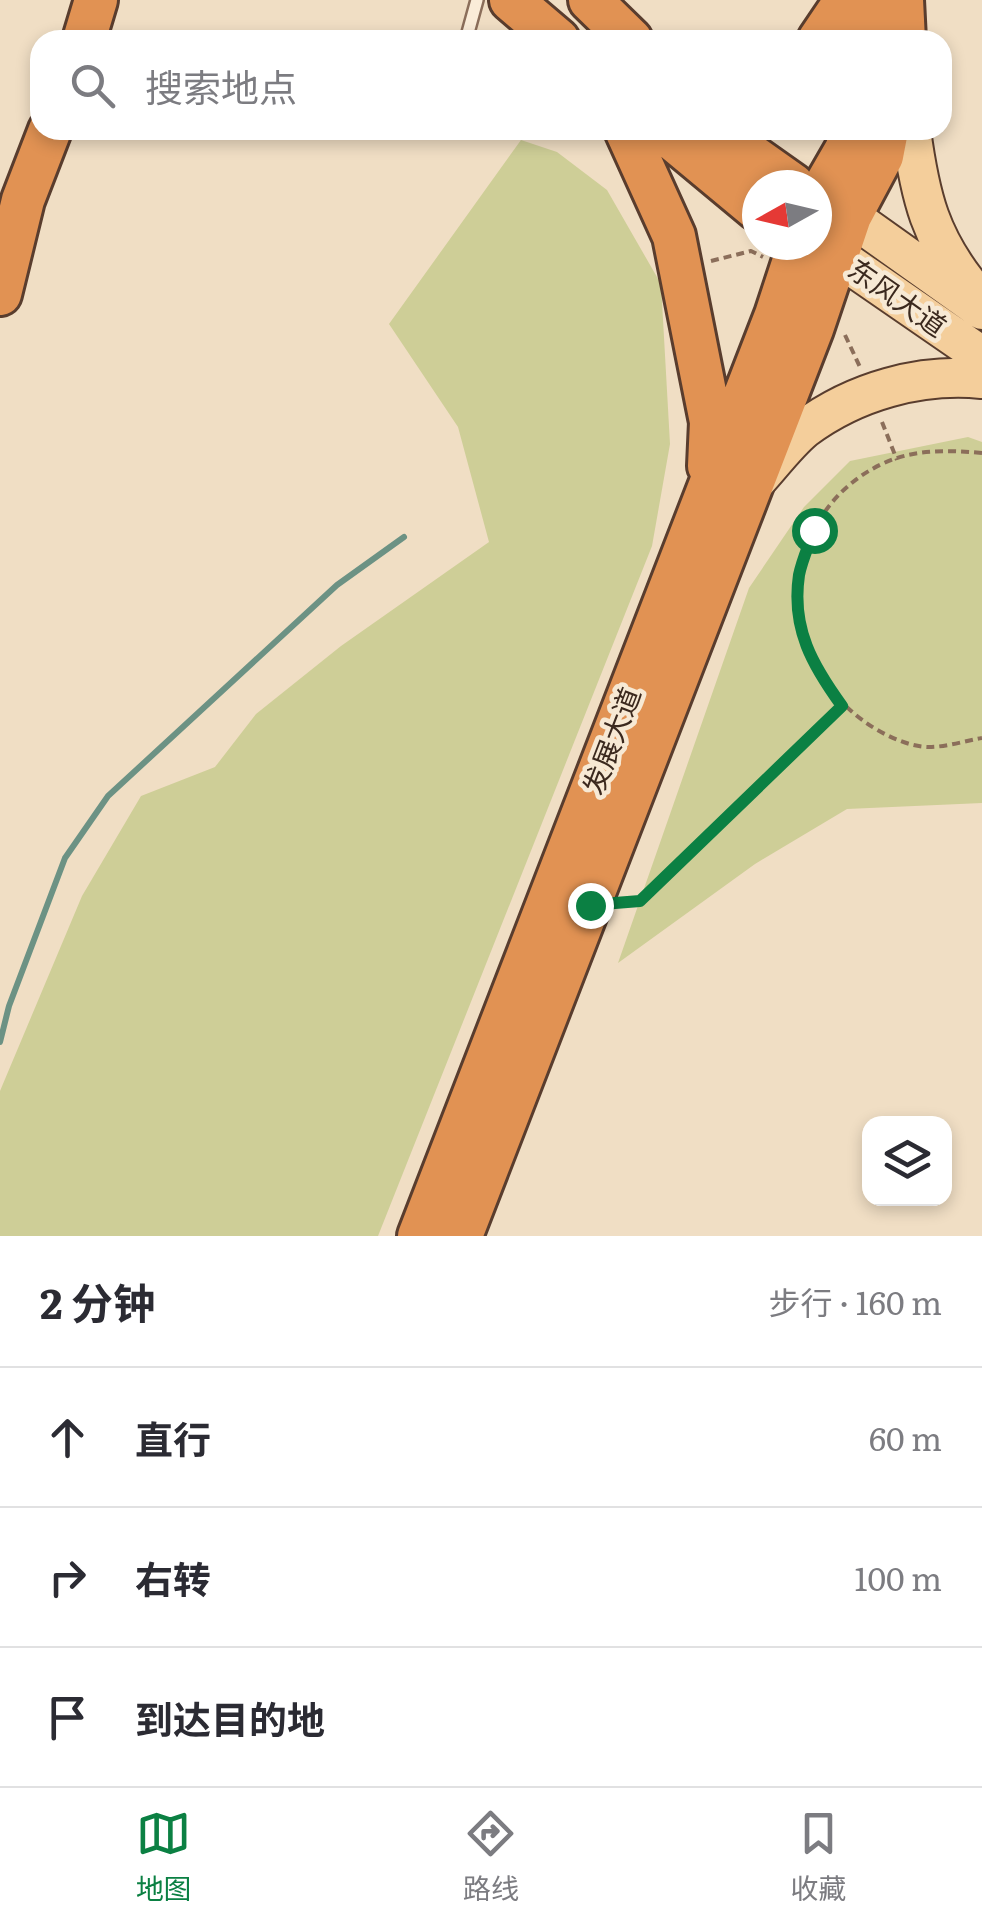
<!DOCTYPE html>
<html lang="zh">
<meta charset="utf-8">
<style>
body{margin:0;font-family:Literata,"Noto Sans SC",serif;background:#f2f2f3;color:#2b2b33}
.controls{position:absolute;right:30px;bottom:30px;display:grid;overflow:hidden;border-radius:20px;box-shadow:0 5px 15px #0003}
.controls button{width:90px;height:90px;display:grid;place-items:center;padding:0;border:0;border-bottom:2px solid #e1e1e2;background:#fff;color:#2b2b33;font:50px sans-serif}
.compass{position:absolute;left:742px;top:170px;width:90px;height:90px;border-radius:50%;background:#fff;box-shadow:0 5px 15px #0003;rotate:262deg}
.stop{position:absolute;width:30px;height:30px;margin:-22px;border:8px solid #0b8043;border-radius:50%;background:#fff}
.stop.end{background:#0b8043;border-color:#fff;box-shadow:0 2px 10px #0008}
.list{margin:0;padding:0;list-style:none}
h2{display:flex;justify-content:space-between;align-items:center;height:130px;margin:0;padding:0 40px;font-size:42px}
h2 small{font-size:32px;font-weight:400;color:#7c7c81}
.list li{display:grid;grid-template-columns:65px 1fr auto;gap:30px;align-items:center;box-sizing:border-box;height:140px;padding:0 40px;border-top:2px solid #e1e1e2}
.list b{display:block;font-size:38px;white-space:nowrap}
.list em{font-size:32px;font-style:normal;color:#7c7c81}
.icon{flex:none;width:55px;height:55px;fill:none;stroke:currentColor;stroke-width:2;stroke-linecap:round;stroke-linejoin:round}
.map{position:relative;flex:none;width:982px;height:1236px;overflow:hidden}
.search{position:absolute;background:#fff;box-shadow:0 5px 15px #0003;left:30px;right:30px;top:30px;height:110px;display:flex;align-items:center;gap:25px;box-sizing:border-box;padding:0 35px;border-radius:30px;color:#7c7c81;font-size:38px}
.sheet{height:550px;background:#fff}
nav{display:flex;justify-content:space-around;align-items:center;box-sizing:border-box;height:140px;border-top:2px solid #e1e1e2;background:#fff;font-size:28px;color:#7c7c81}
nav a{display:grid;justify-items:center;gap:5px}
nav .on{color:#0b8043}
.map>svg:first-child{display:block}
</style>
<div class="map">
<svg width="982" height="1236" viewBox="0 0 982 1236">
<rect width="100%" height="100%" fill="#f0dec4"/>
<path fill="#cece97" d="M 521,140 L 557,152 L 607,190 L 661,284 L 670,444 L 652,546 L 378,1236 L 0,1236 L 0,1091 L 82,896 L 141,796 L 215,767 L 256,714 L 341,646 L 489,542 L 458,427 L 389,324 Z
M 968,437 L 982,442 L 982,803 L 847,809 L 755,864 L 618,963 L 749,588 L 804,507 L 850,461 Z"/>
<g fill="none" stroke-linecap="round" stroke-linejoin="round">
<path stroke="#6c9284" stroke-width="6" d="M 0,1042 L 9,1006 L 65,858 L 108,796 L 337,585 L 404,537"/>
<defs>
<path id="lane" d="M 466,40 L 477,0"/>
<path id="primary" d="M 911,130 C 920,197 930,239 974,292
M 827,206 L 850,216 L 982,310
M 812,246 L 837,256 L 982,356
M 756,481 C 771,465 787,443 804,429 C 855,391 920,373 982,379"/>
<path id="highway" d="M 511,0 L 558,40
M 590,0 L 631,40
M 902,0 L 904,40
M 84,40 L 96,0
M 819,40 L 846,0
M 867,40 L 868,0
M 626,130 L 674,236 L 711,422 L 709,466
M 662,130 L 757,209
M 724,130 L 752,156 L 793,185
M 817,200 L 847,148 L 850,130
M 0,294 L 23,200 L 50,130
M 419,1236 L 776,315 L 799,245
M 461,1236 L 812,329 L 850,216 L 882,156 L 887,130"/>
</defs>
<use href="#lane" stroke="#8b6e5a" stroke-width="16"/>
<use href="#primary" stroke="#593d2e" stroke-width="42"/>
<use href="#highway" stroke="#593d2e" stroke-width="48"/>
<path stroke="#8b6e5a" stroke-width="4" stroke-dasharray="8 5" stroke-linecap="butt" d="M 711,261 L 751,251 L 763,257
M 845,335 L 860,367
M 882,422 L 897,460
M 982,453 C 949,450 915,449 884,463 C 777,512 772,656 865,722 C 882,734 908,747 929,747 C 946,747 965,741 982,738
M 626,902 L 640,901 L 843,706"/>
<use href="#lane" stroke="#faecd8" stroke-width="11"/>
<use href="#primary" stroke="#f4ce9b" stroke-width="38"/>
<use href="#highway" stroke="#e19253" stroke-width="42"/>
</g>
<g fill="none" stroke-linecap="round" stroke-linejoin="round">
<path stroke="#0b8043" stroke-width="12" d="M 590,905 L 640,901 L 842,706 C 813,666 791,629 799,575 C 802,560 809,545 814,530"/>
</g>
<g text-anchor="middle" stroke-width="9" stroke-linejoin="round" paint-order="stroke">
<g font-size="28" fill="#3b291e" stroke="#f7e9d4">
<text transform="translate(897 298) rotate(35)" y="10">东风大道</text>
<text transform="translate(612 741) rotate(-69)" y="10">发展大道</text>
</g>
</g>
</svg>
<div class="controls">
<button><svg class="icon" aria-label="layers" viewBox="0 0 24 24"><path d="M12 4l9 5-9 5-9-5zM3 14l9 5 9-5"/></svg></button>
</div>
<svg class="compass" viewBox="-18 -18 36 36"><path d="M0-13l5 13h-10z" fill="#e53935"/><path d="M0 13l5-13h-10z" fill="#7c7c81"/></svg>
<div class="stop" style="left:814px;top:530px"></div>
<div class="stop end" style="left:590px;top:905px"></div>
<div class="search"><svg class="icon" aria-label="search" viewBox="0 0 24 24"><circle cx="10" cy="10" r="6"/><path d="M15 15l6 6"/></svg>搜索地点</div>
</div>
<section class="sheet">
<h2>2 分钟<small>步行 · 160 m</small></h2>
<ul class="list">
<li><svg class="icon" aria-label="ahead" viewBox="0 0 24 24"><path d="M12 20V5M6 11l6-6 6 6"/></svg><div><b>直行</b></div><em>60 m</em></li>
<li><svg class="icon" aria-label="right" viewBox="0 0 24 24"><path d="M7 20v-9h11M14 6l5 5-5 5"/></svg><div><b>右转</b></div><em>100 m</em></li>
<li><svg class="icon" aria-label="arrive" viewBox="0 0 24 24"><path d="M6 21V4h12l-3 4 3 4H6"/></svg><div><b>到达目的地</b></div></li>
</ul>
</section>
<nav>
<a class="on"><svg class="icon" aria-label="map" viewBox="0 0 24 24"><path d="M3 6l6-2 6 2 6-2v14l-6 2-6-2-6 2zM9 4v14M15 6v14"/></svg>地图</a>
<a><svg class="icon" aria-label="directions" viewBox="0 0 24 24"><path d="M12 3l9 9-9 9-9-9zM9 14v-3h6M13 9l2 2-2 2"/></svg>路线</a>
<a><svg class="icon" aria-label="saved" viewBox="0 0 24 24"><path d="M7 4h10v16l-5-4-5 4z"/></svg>收藏</a>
</nav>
